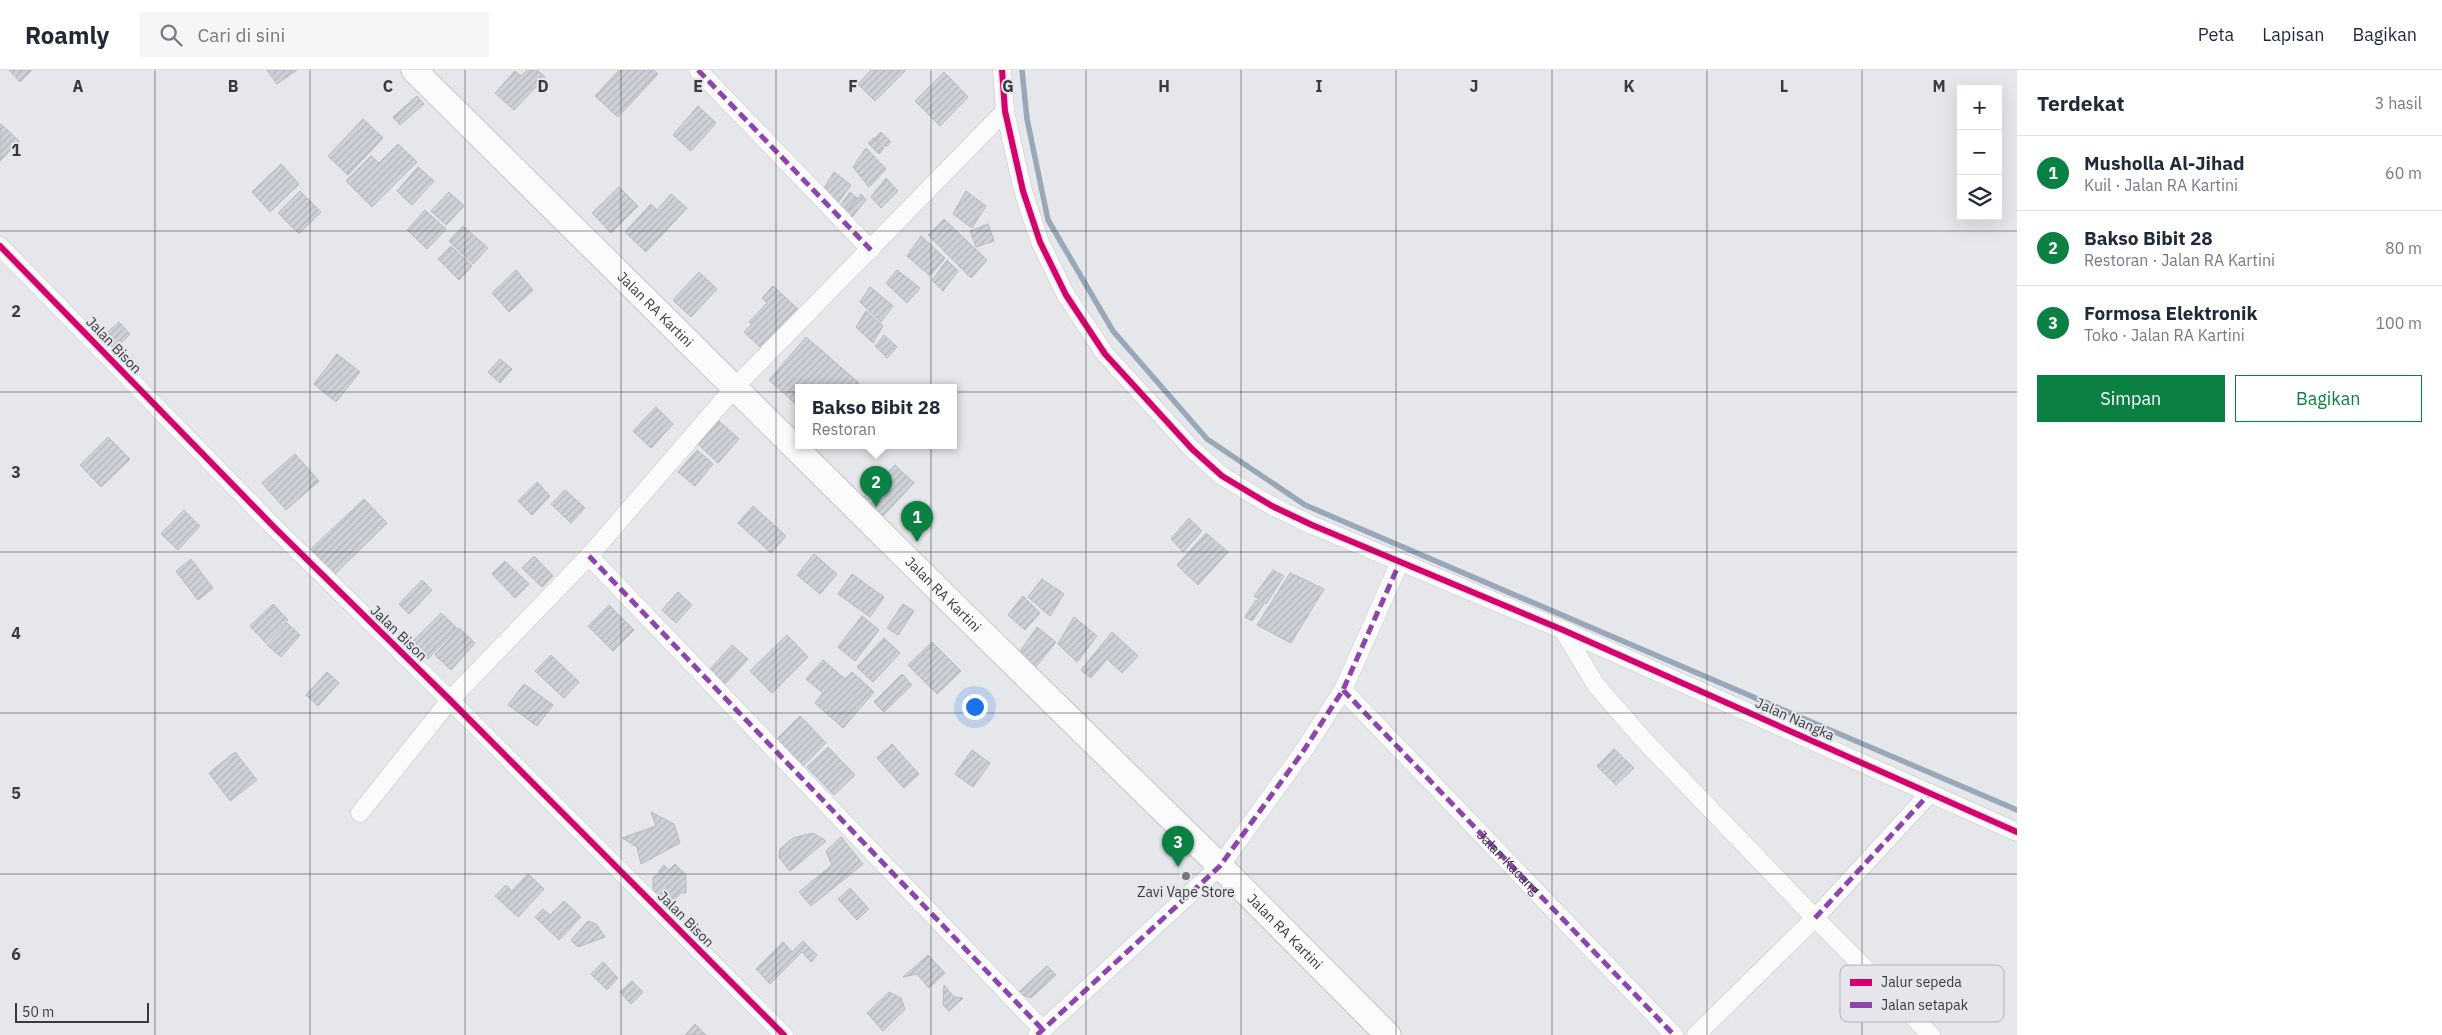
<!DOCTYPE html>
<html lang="id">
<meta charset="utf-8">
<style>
body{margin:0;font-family:"IBM Plex Sans",sans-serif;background:#f6f6f7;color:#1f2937}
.controls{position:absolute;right:15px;top:15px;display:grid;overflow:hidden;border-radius:0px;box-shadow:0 5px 20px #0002}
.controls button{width:45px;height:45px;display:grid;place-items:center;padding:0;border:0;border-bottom:1px solid #e0e1e3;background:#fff;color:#1f2937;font:25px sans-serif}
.scale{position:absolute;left:15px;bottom:12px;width:134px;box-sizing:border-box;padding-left:5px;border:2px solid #393a3c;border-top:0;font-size:14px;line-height:18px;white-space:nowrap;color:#393a3c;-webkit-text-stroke:4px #e5e6eb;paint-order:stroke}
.you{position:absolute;left:974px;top:636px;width:18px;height:18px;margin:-12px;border:4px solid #fff;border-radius:50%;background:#1a73e8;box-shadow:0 0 0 8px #1a73e833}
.badge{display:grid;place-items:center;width:32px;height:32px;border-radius:50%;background:#0b8043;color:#fff;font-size:16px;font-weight:700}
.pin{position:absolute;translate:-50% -41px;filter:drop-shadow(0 1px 2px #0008)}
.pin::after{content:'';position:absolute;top:26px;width:18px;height:15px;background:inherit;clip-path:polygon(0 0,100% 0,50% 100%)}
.popup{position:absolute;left:795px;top:314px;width:162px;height:65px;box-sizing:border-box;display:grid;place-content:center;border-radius:0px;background:#fff;filter:drop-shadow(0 1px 4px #0005);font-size:16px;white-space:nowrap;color:#747a83}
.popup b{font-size:19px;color:#1f2937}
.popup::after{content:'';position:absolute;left:50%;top:100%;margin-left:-10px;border:10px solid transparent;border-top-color:#fff}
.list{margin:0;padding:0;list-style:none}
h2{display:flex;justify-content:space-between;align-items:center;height:65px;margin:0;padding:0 20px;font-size:21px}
h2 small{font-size:16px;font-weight:400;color:#747a83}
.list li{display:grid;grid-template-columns:32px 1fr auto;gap:15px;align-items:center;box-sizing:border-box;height:75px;padding:0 20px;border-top:1px solid #e0e1e3}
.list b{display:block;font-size:19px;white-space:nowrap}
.list p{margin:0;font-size:16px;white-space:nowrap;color:#747a83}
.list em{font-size:16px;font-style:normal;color:#747a83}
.actions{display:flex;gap:10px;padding:15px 20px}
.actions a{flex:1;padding:11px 0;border:1px solid #0b8043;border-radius:0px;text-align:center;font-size:18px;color:#0b8043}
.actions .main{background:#0b8043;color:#fff}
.icon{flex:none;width:28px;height:28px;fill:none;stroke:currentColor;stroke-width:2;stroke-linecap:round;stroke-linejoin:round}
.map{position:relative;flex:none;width:2017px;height:965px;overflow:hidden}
header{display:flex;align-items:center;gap:30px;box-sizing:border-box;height:70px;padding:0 25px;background:#fff;border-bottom:1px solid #e0e1e3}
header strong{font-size:24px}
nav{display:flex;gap:28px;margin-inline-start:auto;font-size:18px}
.search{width:350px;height:45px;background:#f6f6f7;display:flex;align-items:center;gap:12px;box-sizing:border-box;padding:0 18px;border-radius:0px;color:#747a83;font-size:19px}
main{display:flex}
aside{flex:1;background:#fff}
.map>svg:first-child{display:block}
</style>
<header>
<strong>Roamly</strong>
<div class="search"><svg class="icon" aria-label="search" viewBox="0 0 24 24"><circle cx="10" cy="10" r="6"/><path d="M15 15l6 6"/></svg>Cari di sini</div>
<nav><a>Peta</a><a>Lapisan</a><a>Bagikan</a></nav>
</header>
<main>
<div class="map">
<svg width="2017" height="965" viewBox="0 0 2017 965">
<defs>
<pattern id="building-hatch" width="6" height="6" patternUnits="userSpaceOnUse" patternTransform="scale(1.25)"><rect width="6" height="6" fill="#cfd1d9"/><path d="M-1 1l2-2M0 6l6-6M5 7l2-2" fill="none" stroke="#b2b4bb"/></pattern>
</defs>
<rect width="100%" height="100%" fill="#e6e7ea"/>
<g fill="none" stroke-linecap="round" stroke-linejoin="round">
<path stroke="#98a8b9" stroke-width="5.5" d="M 1022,0 L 1027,49 L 1048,150 L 1113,261 L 1207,369 L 1305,435 L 2017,740"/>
</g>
<path fill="url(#building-hatch)" stroke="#b9b9bc" d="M 9,0 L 32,0 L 20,12 Z
M 267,0 L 297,0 L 277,14 Z
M 527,0 L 537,0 L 545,7 L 514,40 L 495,23 L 515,1 L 521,6 Z
M 619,0 L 654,0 L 658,4 L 618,47 L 595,26 Z
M 871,0 L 906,0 L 875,31 L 858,14 Z
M 944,2 L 968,27 L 940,56 L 915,31 Z
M 417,26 L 424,34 L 400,55 L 393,47 Z
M 698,36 L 716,53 L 691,81 L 673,65 Z
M 363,49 L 383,68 L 348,105 L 328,86 Z
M 1,54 L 19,71 L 0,91 L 0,56 Z
M 881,62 L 891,72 L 886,77 L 875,68 Z
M 874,68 L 884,78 L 879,84 L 868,73 Z
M 398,74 L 417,92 L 372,137 L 346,111 L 371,86 L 379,93 Z
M 866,78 L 886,99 L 869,117 L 853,97 Z
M 281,94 L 299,114 L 270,142 L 252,122 Z
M 418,97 L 434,111 L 412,135 L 397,121 Z
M 834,102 L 851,115 L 835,137 L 821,123 Z
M 886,108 L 898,121 L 881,138 L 871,127 Z
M 619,117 L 638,136 L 611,163 L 592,143 Z
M 300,121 L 321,142 L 299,164 L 278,143 Z
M 966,121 L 986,136 L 972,158 L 953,144 Z
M 449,122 L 464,136 L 446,155 L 431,141 Z
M 850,122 L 857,128 L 842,146 L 837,140 Z
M 671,124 L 687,138 L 646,182 L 625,162 L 651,134 L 657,140 Z
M 861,124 L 866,130 L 848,152 L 842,148 Z
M 425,140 L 446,159 L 427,179 L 407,160 Z
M 944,149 L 987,190 L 971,208 L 928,165 Z
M 988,154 L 994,171 L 976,177 L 970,161 Z
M 463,156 L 488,178 L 473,194 L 449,171 Z
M 921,166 L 945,188 L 930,206 L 907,186 Z
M 451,176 L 472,196 L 459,210 L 438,189 Z
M 947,190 L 958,201 L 943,221 L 932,210 Z
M 516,200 L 533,220 L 509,242 L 492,223 Z
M 897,200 L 920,218 L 907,233 L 886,213 Z
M 699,202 L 717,219 L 691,247 L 673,230 Z
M 773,216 L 799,240 L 762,279 L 744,262 L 752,254 L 749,252 L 767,233 L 762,228 Z
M 870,217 L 893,236 L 881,252 L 860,232 Z
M 866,241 L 883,256 L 873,273 L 856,257 Z
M 119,252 L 130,264 L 112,282 L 100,269 Z
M 884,265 L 897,277 L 887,288 L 875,276 Z
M 806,267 L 859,313 L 855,318 L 798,318 L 798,336 L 769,310 Z
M 337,284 L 360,302 L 336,332 L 314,314 Z
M 500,289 L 512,299 L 500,313 L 488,302 Z
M 656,337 L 673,354 L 651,378 L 633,361 Z
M 719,351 L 739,369 L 718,393 L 698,374 Z
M 108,367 L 130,389 L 101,417 L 80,395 Z
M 697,380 L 713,394 L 695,416 L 678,402 Z
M 295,384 L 319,411 L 286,440 L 262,413 Z
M 895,395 L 914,413 L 880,449 L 861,430 Z
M 537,412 L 550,426 L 532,445 L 518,431 Z
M 565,420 L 585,438 L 571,453 L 551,434 Z
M 364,429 L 387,453 L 334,505 L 310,480 Z
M 753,436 L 786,466 L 771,483 L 738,453 Z
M 184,440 L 200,456 L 178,480 L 161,464 Z
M 1189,448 L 1202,461 L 1183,482 L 1171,469 Z
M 1206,463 L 1228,482 L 1198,515 L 1177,495 Z
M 814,484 L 837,504 L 820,524 L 797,505 Z
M 534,486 L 553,506 L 542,517 L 522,498 Z
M 191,489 L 213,518 L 198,530 L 176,501 Z
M 505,491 L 529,514 L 515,528 L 492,504 Z
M 1273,500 L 1284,506 L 1266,534 L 1254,526 Z
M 1290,503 L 1324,519 L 1291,573 L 1257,555 Z
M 852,504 L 884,527 L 870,547 L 838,524 Z
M 1042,509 L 1064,524 L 1050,546 L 1028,527 Z
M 422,510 L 432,520 L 409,544 L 399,534 Z
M 678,522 L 692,535 L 676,553 L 662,540 Z
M 1023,526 L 1040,543 L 1025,560 L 1008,545 Z
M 1256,530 L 1264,534 L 1252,551 L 1245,547 Z
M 273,534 L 288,550 L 266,573 L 250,556 Z
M 903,534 L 914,541 L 898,565 L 887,558 Z
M 609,535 L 634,560 L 613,581 L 588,556 Z
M 441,543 L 457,558 L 428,589 L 411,573 Z
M 862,546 L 879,560 L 855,591 L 838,577 Z
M 1074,547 L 1097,566 L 1077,592 L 1058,574 Z
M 287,553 L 300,565 L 281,587 L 267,575 Z
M 1037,557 L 1056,572 L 1029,605 L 1014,590 Z
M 459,558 L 475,573 L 451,600 L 435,585 Z
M 1112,562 L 1138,586 L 1122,603 L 1107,589 L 1091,608 L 1081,600 Z
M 787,565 L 808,587 L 772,623 L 750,601 Z
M 884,568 L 900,583 L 873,612 L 857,597 Z
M 932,572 L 961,601 L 937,624 L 908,595 Z
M 732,575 L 748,589 L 725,614 L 709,600 Z
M 551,585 L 579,612 L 564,628 L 535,601 Z
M 823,590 L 845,609 L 852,602 L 874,622 L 843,658 L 815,633 L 823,623 L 806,609 Z
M 327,602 L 339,613 L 318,636 L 306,625 Z
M 902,604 L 912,615 L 884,642 L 874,632 Z
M 524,614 L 553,635 L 537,656 L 508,635 Z
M 800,646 L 826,673 L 801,698 L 775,671 Z
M 892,674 L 919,704 L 904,718 L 877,688 Z
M 828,677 L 855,705 L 834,725 L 807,697 Z
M 1614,679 L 1634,698 L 1616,715 L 1597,696 Z
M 972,680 L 990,693 L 973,717 L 955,704 Z
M 235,682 L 257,710 L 230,731 L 209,703 Z
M 651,742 L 674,754 L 680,773 L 641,794 L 637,777 L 622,768 L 656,756 Z
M 813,763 L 826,771 L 790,801 L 779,787 L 780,779 L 793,768 Z
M 841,767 L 863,794 L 811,836 L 799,822 L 832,795 L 826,781 Z
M 675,794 L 686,805 L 686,823 L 680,823 L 671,835 L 662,832 L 653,819 L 653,807 L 659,804 L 659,801 L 664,795 L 669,800 Z
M 528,804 L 544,819 L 518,847 L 495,826 L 506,815 L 512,821 Z
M 850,818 L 869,839 L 857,850 L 838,829 Z
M 564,831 L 581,847 L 559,870 L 535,847 L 543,839 L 550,845 Z
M 588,851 L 596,854 L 605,867 L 578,877 L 571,870 Z
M 803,871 L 817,885 L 811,892 L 802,882 L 770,914 L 756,899 L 783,872 L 792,882 Z
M 928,885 L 945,903 L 929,918 L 917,904 L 903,907 Z
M 603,892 L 618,908 L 607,920 L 591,904 Z
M 1047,896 L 1056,905 L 1031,928 L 1018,923 Z
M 632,911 L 643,922 L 631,934 L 620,922 Z
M 944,915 L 954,927 L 963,928 L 949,941 L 943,935 Z
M 889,922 L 901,928 L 905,939 L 883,961 L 867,943 Z
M 695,954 L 706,965 L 685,965 Z"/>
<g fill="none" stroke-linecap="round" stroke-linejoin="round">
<defs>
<g id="street">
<path d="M 698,0 L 871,180"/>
<path d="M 1002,0 L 1005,41 L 1023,121 L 1040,172 L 1066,225 L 1105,284 L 1192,379 L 1222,406 L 1272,436 L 1312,455 L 1563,560 L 2017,762"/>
<path d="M 0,176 L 274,457 L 450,630 L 784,965"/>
<path d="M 589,486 L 1043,960"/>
<path d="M 1563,560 L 1596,615 L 1641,667 L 1815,848 L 1931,965"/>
<path id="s1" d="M 1343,620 L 1674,965"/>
<path d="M 360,743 L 450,630 L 589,486 L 734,318 L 1005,41"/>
<path d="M 1037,965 L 1220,796 L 1302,683 L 1343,620 L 1400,492"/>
<path d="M 1696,965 L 1815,848 L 1930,723"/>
</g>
<g id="secondary">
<path id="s2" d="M 414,0 L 958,539 L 1220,796 L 1388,965"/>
</g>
</defs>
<use href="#street" stroke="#c5c5c8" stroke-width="19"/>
<use href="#secondary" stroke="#c5c5c8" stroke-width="27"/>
<use href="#street" stroke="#fbfbfc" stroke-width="18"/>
<use href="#secondary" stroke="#fbfbfc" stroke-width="25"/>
<path stroke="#8e44ad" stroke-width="5" stroke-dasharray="10 5" stroke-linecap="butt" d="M 698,0 L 871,180
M 589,486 L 1043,960
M 1343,620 L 1674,965
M 1815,848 L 1930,723
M 1037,965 L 1220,796 L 1302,683 L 1343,620 L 1400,492"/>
<defs>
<path id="cycleway" d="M 1002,0 L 1005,41 L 1023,121 L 1040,172 L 1066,225 L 1105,284 L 1192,379 L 1222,406 L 1272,436 L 1312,455 L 1563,560 L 2017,762
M 0,176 L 274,457 L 450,630 L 784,965"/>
</defs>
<use href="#cycleway" stroke="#e5e6eb" stroke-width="9"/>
<use href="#cycleway" stroke="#d6006c" stroke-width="6"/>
</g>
<path fill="none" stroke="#393a3c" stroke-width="1" stroke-opacity="0.55" d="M 155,0 L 155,965M 310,0 L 310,965M 465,0 L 465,965M 621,0 L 621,965M 776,0 L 776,965M 931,0 L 931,965M 1086,0 L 1086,965M 1241,0 L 1241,965M 1396,0 L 1396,965M 1552,0 L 1552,965M 1707,0 L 1707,965M 1862,0 L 1862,965M 0,161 L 2017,161M 0,322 L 2017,322M 0,482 L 2017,482M 0,643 L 2017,643M 0,804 L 2017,804"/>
<circle fill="#767779" stroke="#e5e6eb" stroke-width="2" cx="1186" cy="806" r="5"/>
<g text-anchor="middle" stroke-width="4" stroke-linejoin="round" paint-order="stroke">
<g font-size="14" fill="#393a3c" stroke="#e5e6eb">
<text dy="5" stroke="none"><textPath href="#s2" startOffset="340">Jalan RA Kartini</textPath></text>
<text transform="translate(114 275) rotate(46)" y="5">Jalan Bison</text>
<text dy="5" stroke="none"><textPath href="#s2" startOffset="745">Jalan RA Kartini</textPath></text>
<text transform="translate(399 563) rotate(44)" y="5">Jalan Bison</text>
<text transform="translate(1795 649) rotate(24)" y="5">Jalan Nangka</text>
<text dy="5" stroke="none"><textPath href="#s1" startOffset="239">Jalan Kacang</textPath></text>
<text transform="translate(686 849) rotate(45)" y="5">Jalan Bison</text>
<text dy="5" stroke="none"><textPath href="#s2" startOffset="1225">Jalan RA Kartini</textPath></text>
</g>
<g font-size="14" fill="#393a3c" stroke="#e5e6eb">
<text x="1186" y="827">Zavi Vape Store</text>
</g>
</g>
<rect x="1840" y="895" width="164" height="57" rx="8" fill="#e5e6eb" stroke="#b1b2b6" stroke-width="1"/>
<rect x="1850" y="909" width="22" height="7" fill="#d6006c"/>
<rect x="1850" y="932" width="22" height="6" fill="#8e44ad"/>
<g font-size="14" fill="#393a3c">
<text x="1881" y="917">Jalur sepeda</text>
<text x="1881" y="940">Jalan setapak</text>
</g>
<g font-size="16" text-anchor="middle" font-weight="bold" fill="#393a3c" stroke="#e5e6eb" stroke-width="4" stroke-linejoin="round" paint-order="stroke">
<text x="78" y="22">A</text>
<text x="233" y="22">B</text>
<text x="388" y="22">C</text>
<text x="543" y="22">D</text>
<text x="698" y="22">E</text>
<text x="853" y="22">F</text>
<text x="1008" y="22">G</text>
<text x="1164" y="22">H</text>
<text x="1319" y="22">I</text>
<text x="1474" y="22">J</text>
<text x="1629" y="22">K</text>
<text x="1784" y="22">L</text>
<text x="1939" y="22">M</text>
<text x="16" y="86">1</text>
<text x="16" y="247">2</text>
<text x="16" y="408">3</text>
<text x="16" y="569">4</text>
<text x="16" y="729">5</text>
<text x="16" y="890">6</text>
</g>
</svg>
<div class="controls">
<button>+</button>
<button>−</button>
<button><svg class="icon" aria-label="layers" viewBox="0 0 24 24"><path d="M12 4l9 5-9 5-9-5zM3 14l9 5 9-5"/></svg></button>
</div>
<div class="scale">50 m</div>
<div class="you"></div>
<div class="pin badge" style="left:917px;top:472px">1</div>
<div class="pin badge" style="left:876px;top:437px">2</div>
<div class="popup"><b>Bakso Bibit 28</b>Restoran</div>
<div class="pin badge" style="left:1178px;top:797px">3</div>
</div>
<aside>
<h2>Terdekat<small>3 hasil</small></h2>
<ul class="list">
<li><span class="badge">1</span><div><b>Musholla Al-Jihad</b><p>Kuil · Jalan RA Kartini</p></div><em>60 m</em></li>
<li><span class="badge">2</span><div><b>Bakso Bibit 28</b><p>Restoran · Jalan RA Kartini</p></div><em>80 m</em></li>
<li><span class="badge">3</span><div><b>Formosa Elektronik</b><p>Toko · Jalan RA Kartini</p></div><em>100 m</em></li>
</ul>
<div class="actions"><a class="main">Simpan</a><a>Bagikan</a></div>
</aside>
</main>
